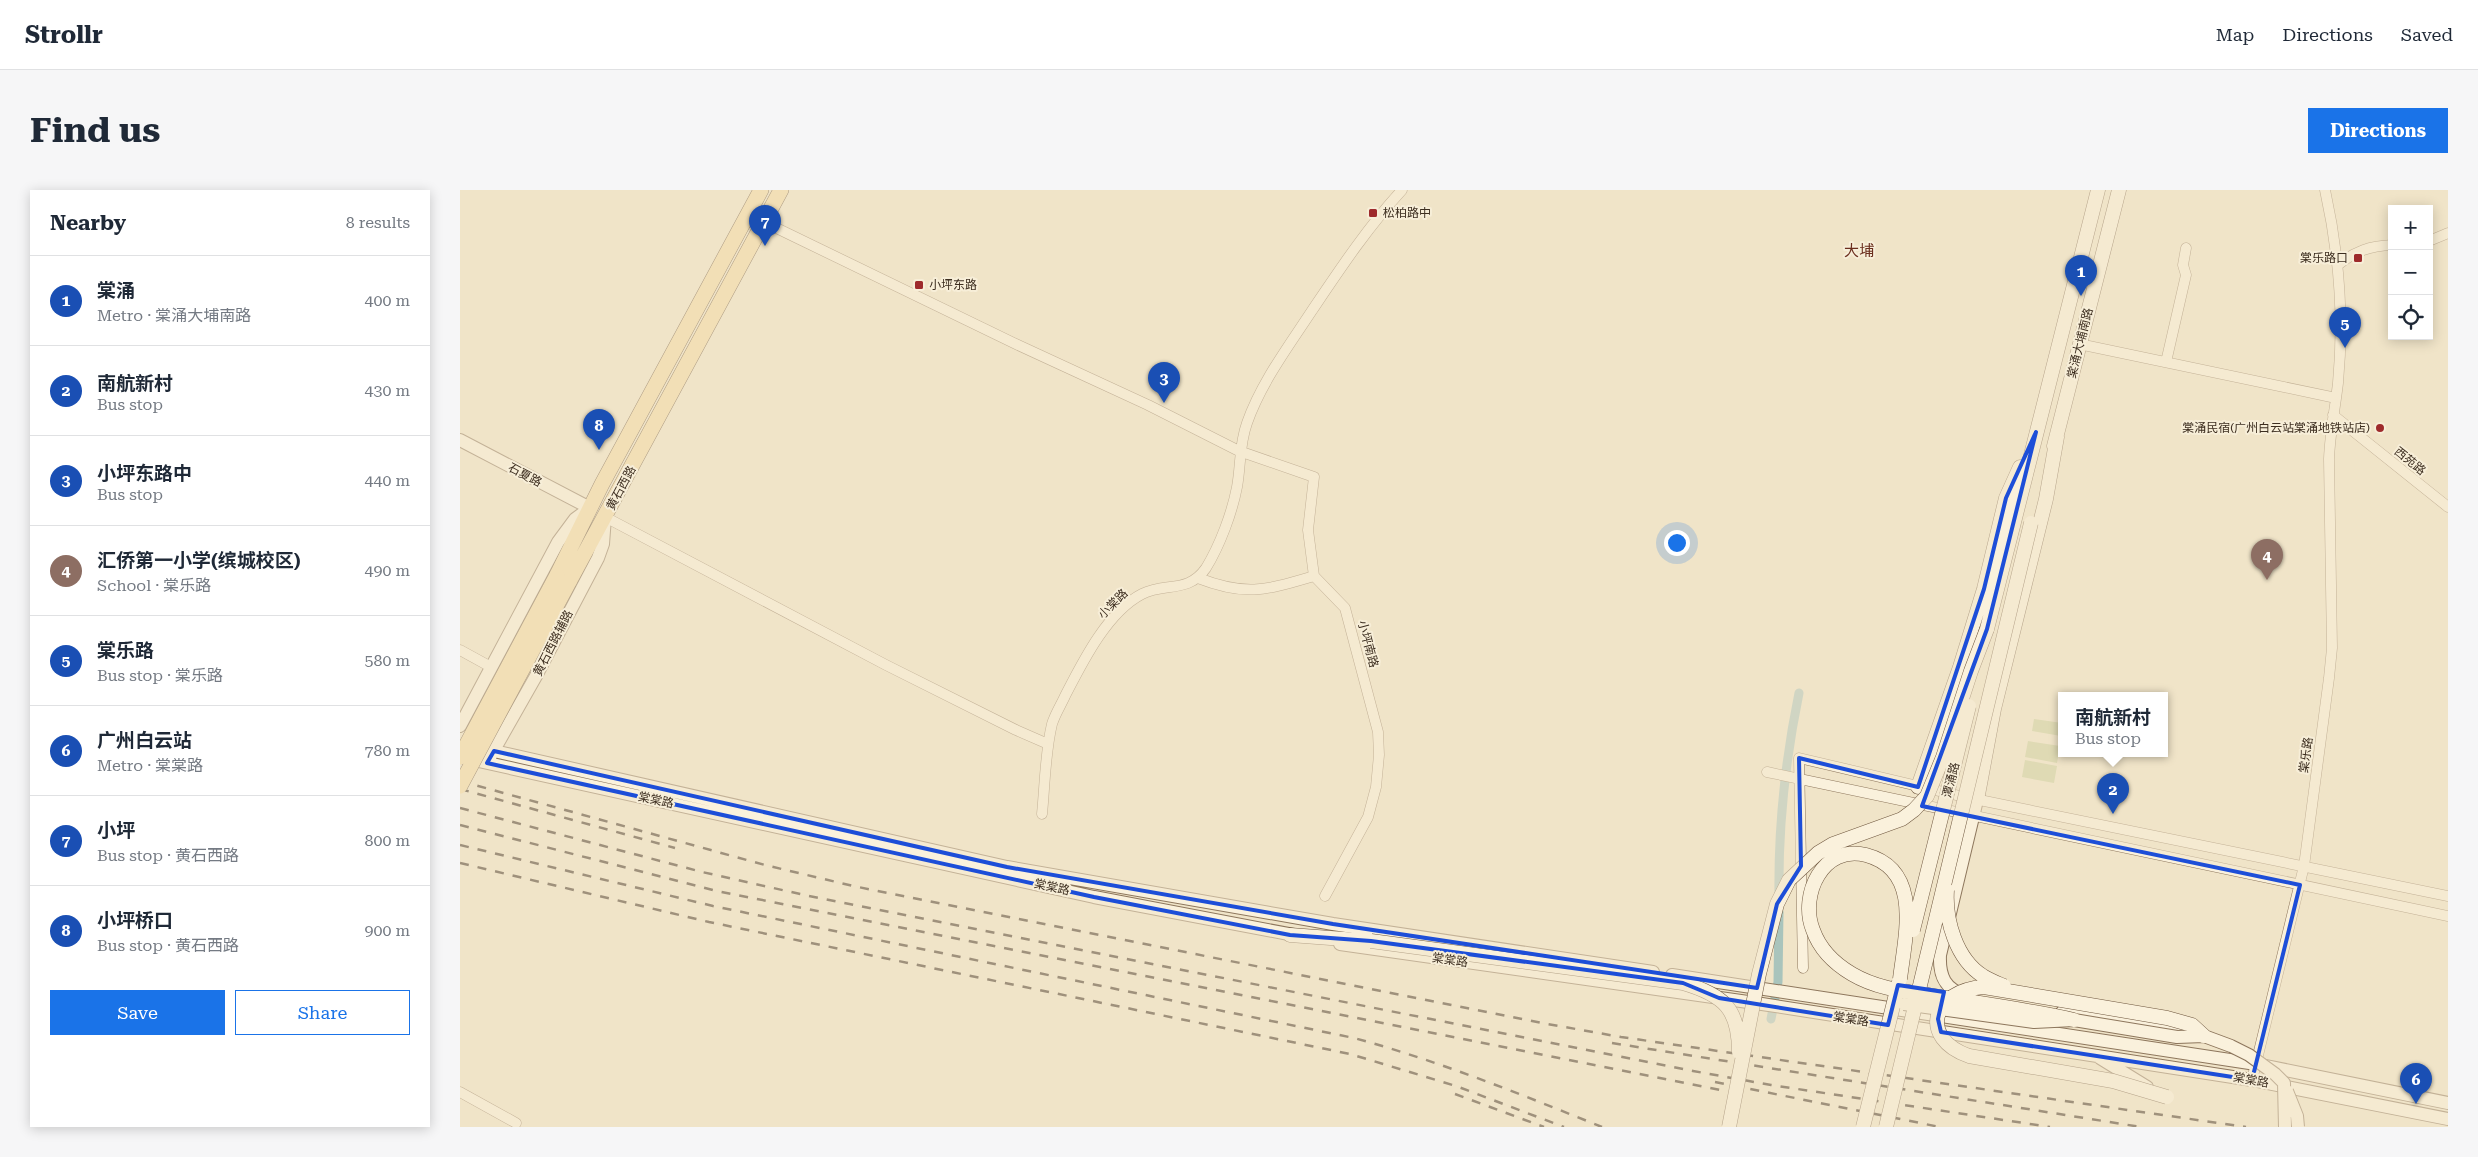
<!DOCTYPE html>
<meta charset="utf-8">
<style>
body{margin:0;font-family:"Roboto Serif","Noto Sans SC",serif;background:#f6f6f7;color:#1f2937}
.controls{position:absolute;right:15px;top:15px;display:grid;overflow:hidden;border-radius:0px;box-shadow:0 2px 12px #0003}
.controls button{width:45px;height:45px;display:grid;place-items:center;padding:0;border:0;border-bottom:1px solid #e0e1e3;background:#fff;color:#1f2937;font:25px sans-serif}
.you{position:absolute;left:1216px;top:352px;width:18px;height:18px;margin:-12px;border:4px solid #fff;border-radius:50%;background:#1a73e8;box-shadow:0 0 0 8px #1a73e833}
.badge{display:grid;place-items:center;width:32px;height:32px;border-radius:50%;background:#1a73e8;color:#fff;font-size:16px;font-weight:700}
.pin{position:absolute;translate:-50% -41px;filter:drop-shadow(0 1px 2px #0008)}
.pin::after{content:'';position:absolute;top:26px;width:18px;height:15px;background:inherit;clip-path:polygon(0 0,100% 0,50% 100%)}
.popup{position:absolute;left:1598px;top:502px;width:110px;height:65px;box-sizing:border-box;display:grid;place-content:center;border-radius:0px;background:#fff;filter:drop-shadow(0 1px 4px #0005);font-size:16px;white-space:nowrap;color:#747a83}
.popup b{font-size:19px;color:#1f2937}
.popup::after{content:'';position:absolute;left:50%;top:100%;margin-left:-10px;border:10px solid transparent;border-top-color:#fff}
.list{margin:0;padding:0;list-style:none}
h2{display:flex;justify-content:space-between;align-items:center;height:65px;margin:0;padding:0 20px;font-size:21px}
h2 small{font-size:16px;font-weight:400;color:#747a83}
.list li{display:grid;grid-template-columns:32px 1fr auto;gap:15px;align-items:center;box-sizing:border-box;height:90px;padding:0 20px;border-top:1px solid #e0e1e3}
.list b{display:block;font-size:19px;white-space:nowrap}
.list p{margin:0;font-size:16px;white-space:nowrap;color:#747a83}
.list em{font-size:16px;font-style:normal;color:#747a83}
.actions{display:flex;gap:10px;padding:15px 20px}
.actions a{flex:1;padding:11px 0;border:1px solid #1a73e8;border-radius:0px;text-align:center;font-size:18px;color:#1a73e8}
.actions .main{background:#1a73e8;color:#fff}
.icon{flex:none;width:28px;height:28px;fill:none;stroke:currentColor;stroke-width:2;stroke-linecap:round;stroke-linejoin:round}
.map{position:relative;flex:none;width:1988px;height:937px;overflow:hidden;border-radius:0px}
header{display:flex;align-items:center;gap:30px;box-sizing:border-box;height:70px;padding:0 25px;background:#fff;border-bottom:1px solid #e0e1e3}
header strong{font-size:24px}
nav{display:flex;gap:28px;margin-inline-start:auto;font-size:18px}
.intro{display:flex;align-items:center;justify-content:space-between;box-sizing:border-box;height:120px;padding:0 30px}
h1{margin:0;font-size:35px}
.button{padding:12px 22px;border-radius:0px;background:#1a73e8;color:#fff;font-size:18px;font-weight:700}
main{display:flex;gap:30px;padding:0 30px}
aside{flex:1;background:#fff;border-radius:0px;box-shadow:0 2px 12px #0003}
.map>svg:first-child{display:block}
</style>
<header>
<strong>Strollr</strong>
<nav><a>Map</a><a>Directions</a><a>Saved</a></nav>
</header>
<div class="intro"><h1>Find us</h1><a class="button">Directions</a></div>
<main>
<aside>
<h2>Nearby<small>8 results</small></h2>
<ul class="list">
<li><span class="badge" style="background:#1a4fb4">1</span><div><b>棠涌</b><p>Metro · 棠涌大埔南路</p></div><em>400 m</em></li>
<li><span class="badge" style="background:#1a4fb4">2</span><div><b>南航新村</b><p>Bus stop</p></div><em>430 m</em></li>
<li><span class="badge" style="background:#1a4fb4">3</span><div><b>小坪东路中</b><p>Bus stop</p></div><em>440 m</em></li>
<li><span class="badge" style="background:#8d6e63">4</span><div><b>汇侨第一小学(缤城校区)</b><p>School · 棠乐路</p></div><em>490 m</em></li>
<li><span class="badge" style="background:#1a4fb4">5</span><div><b>棠乐路</b><p>Bus stop · 棠乐路</p></div><em>580 m</em></li>
<li><span class="badge" style="background:#1a4fb4">6</span><div><b>广州白云站</b><p>Metro · 棠棠路</p></div><em>780 m</em></li>
<li><span class="badge" style="background:#1a4fb4">7</span><div><b>小坪</b><p>Bus stop · 黄石西路</p></div><em>800 m</em></li>
<li><span class="badge" style="background:#1a4fb4">8</span><div><b>小坪桥口</b><p>Bus stop · 黄石西路</p></div><em>900 m</em></li>
</ul>
<div class="actions"><a class="main">Save</a><a>Share</a></div>
</aside>
<div class="map">
<svg width="1988" height="937" viewBox="0 0 1988 937">
<rect width="100%" height="100%" fill="#f0e4c8"/>
<path fill="#c9cf9b" d="M 1574,529 L 1602,533 L 1601,546 L 1572,541 Z
M 1568,551 L 1600,556 L 1597,573 L 1565,567 Z
M 1565,570 L 1597,576 L 1594,593 L 1562,587 Z"/>
<g fill="none" stroke-linecap="round" stroke-linejoin="round">
<path stroke="#a9c4bc" stroke-width="9" d="M 1319,707 C 1318,637 1325,571 1339,503
M 1311,829 L 1318,792 L 1319,722"/>
<defs>
<path id="minor" d="M 304,32 L 558,155 L 688,215 L 779,261 L 854,287 L 848,340 L 854,386 L 885,418 L 918,542 L 919,565 L 916,597 L 908,627 L 865,706
M 1969,51 L 1988,43
M 1878,75 C 1895,61 1910,56 1932,55
M 1619,154 L 1876,208
M 1706,172 L 1726,85 L 1723,75 L 1726,58
M 1873,225 L 1988,317
M 145,327 L 426,475 L 556,540 L 588,554
M 738,388 C 787,407 806,400 854,386
M 0,460 L 31,477
M 1307,582 L 1988,726
M 582,624 C 585,594 585,563 592,534 C 595,524 601,515 605,506 C 622,473 647,422 682,404 C 705,392 728,404 746,378 C 760,355 772,323 777,297 C 781,275 779,255 787,233 C 801,193 828,157 851,122 C 880,79 907,38 942,0
M 1343,778 L 1339,568 L 1500,606 L 1988,706
M 1792,890 L 1844,676 L 1869,488 L 1872,458 L 1869,269 C 1870,243 1875,219 1878,193 C 1884,129 1879,63 1865,0
M 0,902 L 56,933"/>
<path id="tertiary" d="M 0,250 L 130,318 L 115,329 L 98,352 L 0,536
M 12,556 L 547,677 L 873,734 L 1193,782
M 30,567 L 76,486 L 138,368 L 143,354 L 145,327
M 5,568 L 634,707 L 839,746
M 880,754 L 1302,814 L 1792,890 L 1988,929
M 1212,785 L 1796,874 L 1988,913
M 1506,805 C 1485,800 1479,786 1480,765 L 1517,610
M 1602,822 L 1724,842 L 1732,845
M 1640,868 L 1687,897"/>
<path id="secondary" d="M 1594,256 L 1659,0
M 1527,439 L 1638,0
M 1458,597 L 1500,477 L 1524,399 L 1546,308 L 1560,277
M 1517,610 L 1534,519 L 1586,309 L 1597,247
M 830,745 L 911,751"/>
<path id="primary" d="M 97,385 L 142,294 L 301,0
M 109,392 L 321,0"/>
</defs>
<use href="#minor" stroke="#8d765c" stroke-width="11"/>
<use href="#tertiary" stroke="#8d765c" stroke-width="14"/>
<use href="#secondary" stroke="#6f573f" stroke-width="15"/>
<use href="#primary" stroke="#5b4430" stroke-width="16"/>
<use href="#minor" stroke="#faf1dc" stroke-width="10"/>
<use href="#tertiary" stroke="#faf1dc" stroke-width="12"/>
<use href="#secondary" stroke="#faf1dc" stroke-width="14"/>
<use href="#primary" stroke="#f3d9a0" stroke-width="15"/>
<path stroke="#3d2e20" stroke-width="2.5" stroke-dasharray="9 9" stroke-linecap="butt" d="M 0,591 L 305,675 L 393,696 L 1082,833 L 1161,847 L 1786,937
M 0,599 L 215,658
M 0,618 L 242,682 L 349,706 L 1233,881 L 1311,895 L 1590,937
M 0,635 L 257,701 L 1265,901
M 0,655 L 253,716 L 894,848 C 979,871 1060,904 1142,937
M 0,673 L 249,732 L 890,864 L 996,896 L 1104,937
M 1152,853 L 1681,937
M 1255,892 L 1480,937
M 995,904 L 1084,937"/>
<defs>
<path id="tertiary-bridge" d="M 1444,814 L 1574,832 L 1614,830 L 1717,847 L 1744,846 L 1771,856 L 1789,865 L 1815,884 L 1824,893 L 1825,937
M 1827,901 L 1837,926 L 1838,937"/>
<path id="secondary-bridge" d="M 1487,700 C 1485,730 1496,769 1523,786 C 1529,790 1537,793 1544,796
M 1453,740 L 1509,516
M 911,751 L 1223,793 C 1264,805 1279,819 1279,862
M 1440,789 C 1445,746 1463,680 1406,665 C 1363,654 1339,705 1353,740 C 1360,760 1375,774 1392,784 C 1419,800 1450,802 1480,807 C 1525,814 1570,820 1614,830
M 1707,907 L 1653,891 L 1509,866 C 1458,848 1472,800 1524,797 L 1707,828 L 1732,835 L 1744,846
M 1269,937 L 1299,784 L 1317,714 L 1329,690 L 1358,663 L 1373,654 L 1442,629 L 1454,620 L 1467,606 L 1483,567 L 1511,481 L 1527,439
M 1403,937 L 1439,792
M 1426,937 L 1571,333"/>
<path id="primary-bridge" d="M 0,567 L 97,385
M 0,596 L 109,392"/>
</defs>
<use href="#tertiary-bridge" stroke="#8d765c" stroke-width="14" stroke-linecap="butt"/>
<use href="#secondary-bridge" stroke="#6f573f" stroke-width="15" stroke-linecap="butt"/>
<use href="#primary-bridge" stroke="#5b4430" stroke-width="16" stroke-linecap="butt"/>
<use href="#tertiary-bridge" stroke="#faf1dc" stroke-width="12"/>
<use href="#secondary-bridge" stroke="#faf1dc" stroke-width="14"/>
<use href="#primary-bridge" stroke="#f3d9a0" stroke-width="15"/>
</g>
<path d="M0 0H1988V937H0ZM 1576,242 L 1527,439 L 1462,616 L 1840,695 L 1792,890 L 1481,842 L 1478,829 L 1484,802 L 1438,795 L 1428,835 L 1259,808 L 1223,793 L 911,751 L 830,745 L 634,707 L 27,573 L 34,561 L 547,677 L 873,734 L 1297,798 L 1317,714 L 1341,676 L 1339,568 L 1458,597 L 1524,399 L 1546,308 Z" fill="#f0e4c8" fill-opacity=".55" fill-rule="evenodd"/>
<path fill="none" stroke="#1d4ed8" stroke-width="4" stroke-linejoin="round" d="M 1576,242 L 1527,439 L 1462,616 L 1840,695 L 1792,890 L 1481,842 L 1478,829 L 1484,802 L 1438,795 L 1428,835 L 1259,808 L 1223,793 L 911,751 L 830,745 L 634,707 L 27,573 L 34,561 L 547,677 L 873,734 L 1297,798 L 1317,714 L 1341,676 L 1339,568 L 1458,597 L 1524,399 L 1546,308 Z"/>
<g fill="#9e2a2b" stroke="#f7eed8" stroke-width="2">
<rect x="908" y="18" width="10" height="10" rx="2.5"/>
<rect x="1893" y="63" width="10" height="10" rx="2.5"/>
<rect x="454" y="90" width="10" height="10" rx="2.5"/>
<circle cx="1920" cy="238" r="5"/>
</g>
<g text-anchor="middle" stroke-width="4" stroke-linejoin="round" paint-order="stroke">
<g font-size="12" fill="#3d2e20" stroke="#f7eed8" text-anchor="start">
<text x="923" y="27">松柏路中</text>
<text x="1888" y="72" text-anchor="end">棠乐路口</text>
<text x="469" y="99">小坪东路</text>
<text x="1910" y="242" text-anchor="end">棠涌民宿(广州白云站棠涌地铁站店)</text>
</g>
<g font-size="12" fill="#3d2e20" stroke="#f7eed8">
<text transform="translate(1620 153) rotate(-76)" y="4">棠涌大埔南路</text>
<text transform="translate(1950 271) rotate(39)" y="4">西苑路</text>
<text transform="translate(65 285) rotate(28)" y="4">石夏路</text>
<text transform="translate(161 298) rotate(-62)" y="4">黄石西路</text>
<text transform="translate(653 414) rotate(-45)" y="4">小棠路</text>
<text transform="translate(93 453) rotate(-63)" y="4">黄石西路辅路</text>
<text transform="translate(908 454) rotate(75)" y="4">小坪南路</text>
<text transform="translate(1846 565) rotate(-82)" y="4">棠乐路</text>
<text transform="translate(1491 590) rotate(-76)" y="4">潭涌路</text>
<text transform="translate(196 610) rotate(12)" y="4">棠棠路</text>
<text transform="translate(592 697) rotate(12)" y="4">棠棠路</text>
<text transform="translate(990 770) rotate(8)" y="4">棠棠路</text>
<text transform="translate(1391 829) rotate(9)" y="4">棠棠路</text>
<text transform="translate(1791 890) rotate(10)" y="4">棠棠路</text>
</g>
<g font-size="15" fill="#6b2e1e" stroke="#f7eed8">
<text x="1399" y="66">大埔</text>
</g>
</g>
</svg>
<div class="controls">
<button>+</button>
<button>−</button>
<button><svg class="icon" aria-label="locate" viewBox="0 0 24 24"><circle cx="12" cy="12" r="6"/><path d="M12 2v4M12 18v4M2 12h4M18 12h4"/></svg></button>
</div>
<div class="you"></div>
<div class="pin badge" style="left:1621px;top:106px;background:#1a4fb4">1</div>
<div class="pin badge" style="left:1653px;top:624px;background:#1a4fb4">2</div>
<div class="popup"><b>南航新村</b>Bus stop</div>
<div class="pin badge" style="left:704px;top:213px;background:#1a4fb4">3</div>
<div class="pin badge" style="left:1807px;top:390px;background:#8d6e63">4</div>
<div class="pin badge" style="left:1885px;top:158px;background:#1a4fb4">5</div>
<div class="pin badge" style="left:1956px;top:914px;background:#1a4fb4">6</div>
<div class="pin badge" style="left:305px;top:56px;background:#1a4fb4">7</div>
<div class="pin badge" style="left:139px;top:260px;background:#1a4fb4">8</div>
</div>
</main>
